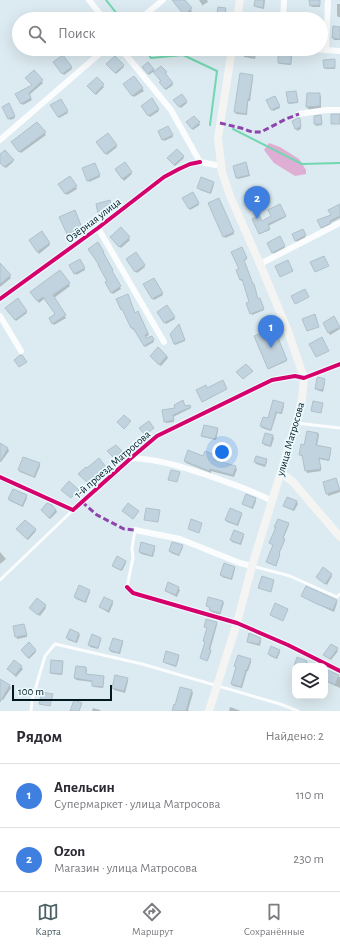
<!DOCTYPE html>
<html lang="ru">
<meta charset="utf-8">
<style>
body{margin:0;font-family:"Alegreya Sans",sans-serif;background:#f2f2f3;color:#2b2b33}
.controls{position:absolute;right:12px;bottom:12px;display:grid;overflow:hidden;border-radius:8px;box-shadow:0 4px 16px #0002}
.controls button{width:36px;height:36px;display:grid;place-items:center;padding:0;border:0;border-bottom:1px solid #e1e1e2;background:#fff;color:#2b2b33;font:20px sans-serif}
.scale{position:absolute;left:12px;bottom:10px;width:100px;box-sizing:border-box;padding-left:4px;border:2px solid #02181f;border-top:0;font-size:11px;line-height:14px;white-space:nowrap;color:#02181f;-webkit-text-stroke:3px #ebfaff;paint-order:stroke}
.you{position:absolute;left:222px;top:452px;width:14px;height:14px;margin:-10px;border:3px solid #fff;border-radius:50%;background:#1a73e8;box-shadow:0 0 0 6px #1a73e833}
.badge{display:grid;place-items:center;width:26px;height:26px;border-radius:50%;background:#4e6268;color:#fff;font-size:13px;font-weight:700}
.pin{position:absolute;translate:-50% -33px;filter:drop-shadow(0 1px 2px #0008)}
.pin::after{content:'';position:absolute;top:21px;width:14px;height:12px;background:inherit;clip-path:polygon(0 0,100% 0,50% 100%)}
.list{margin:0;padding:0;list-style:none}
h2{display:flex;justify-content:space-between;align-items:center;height:52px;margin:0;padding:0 16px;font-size:17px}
h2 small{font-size:13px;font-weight:400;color:#7c7c81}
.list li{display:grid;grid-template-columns:26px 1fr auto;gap:12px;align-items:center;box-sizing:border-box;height:64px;padding:0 16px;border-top:1px solid #e1e1e2}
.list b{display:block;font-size:15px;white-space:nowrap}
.list p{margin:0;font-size:13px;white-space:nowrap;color:#7c7c81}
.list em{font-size:13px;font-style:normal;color:#7c7c81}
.icon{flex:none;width:22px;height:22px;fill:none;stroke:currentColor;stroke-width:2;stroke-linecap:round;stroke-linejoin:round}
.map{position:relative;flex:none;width:340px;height:711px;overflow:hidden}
.search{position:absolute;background:#fff;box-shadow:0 4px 16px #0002;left:12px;right:12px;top:12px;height:44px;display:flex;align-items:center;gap:10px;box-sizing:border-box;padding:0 14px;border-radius:22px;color:#7c7c81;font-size:15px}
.sheet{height:180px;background:#fff}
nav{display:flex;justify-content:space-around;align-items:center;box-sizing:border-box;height:56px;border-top:1px solid #e1e1e2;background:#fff;font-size:11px;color:#7c7c81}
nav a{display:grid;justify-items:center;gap:2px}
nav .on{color:#4e6268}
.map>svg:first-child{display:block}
</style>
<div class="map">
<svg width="340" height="711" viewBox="0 0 340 711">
<rect width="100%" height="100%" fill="#dcebf1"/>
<path fill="#deaed4" d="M 269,143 L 280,147 L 299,159 L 306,170 L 306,174 L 295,176 L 274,163 L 264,150 Z"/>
<path fill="#0003" d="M 177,0 L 184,0 L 192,11 L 186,16 L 175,4 Z
M 199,0 L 207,0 L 208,2 L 203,5 L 203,6 Z
M 256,0 L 265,0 L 264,9 L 256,7 L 255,6 Z
M 310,0 L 320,0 L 320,7 L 312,7 L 311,5 Z
M 337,4 L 340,4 L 340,17 L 338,17 L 337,15 Z
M 225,9 L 226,11 L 225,19 L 217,19 Z
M 94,15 L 97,19 L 89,19 Z
M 156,16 L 158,19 L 152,19 Z
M 289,16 L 299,17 L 300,19 L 288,19 Z
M 340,28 L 340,40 L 334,40 L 333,38 Z
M 131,49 L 138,49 L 134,53 Z
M 244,49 L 257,49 L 255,59 L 244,57 L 243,55 Z
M 291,54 L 292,55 L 291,65 L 280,64 L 279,63 Z
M 63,56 L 72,69 L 64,75 L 55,62 Z
M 334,60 L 335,62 L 335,69 L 326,69 L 325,68 Z
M 108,66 L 123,66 L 124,67 L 116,74 Z
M 161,67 L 167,75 L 166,75 L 173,85 L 166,90 L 154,71 L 149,75 L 144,69 L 153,69 L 155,72 Z
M 34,71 L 43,83 L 29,95 L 32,100 L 23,105 L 17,94 L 33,86 Z
M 252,76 L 253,78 L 250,101 L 248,101 L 247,115 L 236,114 L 235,112 Z
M 134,77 L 144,91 L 134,97 L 124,84 Z
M 97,78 L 104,87 L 96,95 L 90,88 Z
M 296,92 L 298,103 L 289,104 L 288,102 Z
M 319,94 L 321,97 L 321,109 L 309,110 L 307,107 Z
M 274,97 L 280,108 L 273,111 L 267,101 Z
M 60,100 L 68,113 L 59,118 L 52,105 Z
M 152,100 L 159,111 L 150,117 L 142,106 Z
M 186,101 L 187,103 L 181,108 L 176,102 Z
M 8,104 L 15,118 L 10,120 L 3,107 Z
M 321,116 L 322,118 L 322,125 L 316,126 L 315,124 Z
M 293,121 L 300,121 L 301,129 L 297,131 Z
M 37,123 L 46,135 L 21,153 L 12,142 Z
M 199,123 L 200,125 L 193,130 L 188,124 Z
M 168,127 L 173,137 L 164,141 L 159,131 Z
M 108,134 L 117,147 L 107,155 L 98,144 Z
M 177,150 L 184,158 L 175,166 L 169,160 Z
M 0,155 L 12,160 L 13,162 L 6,168 L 0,162 Z
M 125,163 L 132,174 L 124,181 L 116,170 Z
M 247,165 L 250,176 L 238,179 L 237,178 Z
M 95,166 L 100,177 L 89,182 L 88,180 Z
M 70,177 L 77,189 L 67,195 L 59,184 Z
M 213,183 L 214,184 L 211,194 L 200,190 L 199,188 Z
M 192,194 L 199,205 L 190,210 L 184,198 Z
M 219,199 L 234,234 L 225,238 L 209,204 Z
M 110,203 L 113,211 L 100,214 L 97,205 Z
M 340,205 L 340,218 L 330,223 L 331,224 L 322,228 L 319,221 L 332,215 Z
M 280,206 L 286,217 L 268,226 L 270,230 L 260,234 L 253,220 L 262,222 L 273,217 Z
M 76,213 L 83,230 L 68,236 L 60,218 Z
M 121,228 L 130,240 L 121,248 L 112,238 Z
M 302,230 L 306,238 L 297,242 L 293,235 Z
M 41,232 L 50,245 L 39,254 L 30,240 Z
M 279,238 L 285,248 L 274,254 L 268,243 Z
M 97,243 L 104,254 L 103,254 L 113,272 L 112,273 L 121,289 L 113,294 L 106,283 L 108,282 L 100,265 Z
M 242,249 L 247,259 L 244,261 L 258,300 L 260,300 L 264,310 L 252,315 L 248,304 L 250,303 L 243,280 L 241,281 L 237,271 L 240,270 Z
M 136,254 L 145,267 L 137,273 L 127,259 Z
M 80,260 L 85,270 L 76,275 L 71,265 Z
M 0,264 L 11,278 L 0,287 Z
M 153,279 L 163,295 L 154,300 L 144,285 Z
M 69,284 L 70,286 L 54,298 L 66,318 L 54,325 L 50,318 L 56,314 L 45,298 L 39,303 L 33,295 Z
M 18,300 L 27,313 L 16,321 L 7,308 Z
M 118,300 L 135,314 L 138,313 L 149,335 L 142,339 L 151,337 L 154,342 L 145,347 L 135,329 L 133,330 L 124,310 L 123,311 Z
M 167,307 L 175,319 L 166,324 L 158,312 Z
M 334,318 L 340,329 L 330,335 L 324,323 Z
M 180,327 L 185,341 L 175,345 L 174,343 Z
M 274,330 L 287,361 L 269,369 Z
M 167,356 L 168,358 L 161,366 L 152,358 Z
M 324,380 L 325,381 L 323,392 L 317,390 L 316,389 Z
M 223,382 L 226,389 L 203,402 L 197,391 L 207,390 Z
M 283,404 L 284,406 L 282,414 L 277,413 L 271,431 L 262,428 L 261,426 L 268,420 Z
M 190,406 L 191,408 L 173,417 L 174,422 L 166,423 L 163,411 Z
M 217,429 L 218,431 L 216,440 L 203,437 L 202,436 Z
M 318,433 L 319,435 L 317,446 L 330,449 L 331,451 L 329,461 L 319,459 L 321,471 L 307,473 L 303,457 L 301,456 L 300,454 L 305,446 Z
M 273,436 L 274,438 L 271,447 L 264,445 L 263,443 Z
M 0,444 L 8,449 L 9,451 L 1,462 L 0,461 Z
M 215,456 L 216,458 L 215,461 L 235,467 L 237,469 L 234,477 L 211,471 L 211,473 L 186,463 L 185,461 Z
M 266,460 L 267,462 L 265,467 L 256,464 L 255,462 Z
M 39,464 L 40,466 L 35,478 L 20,472 L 19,470 Z
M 337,481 L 340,492 L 328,496 L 324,482 Z
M 26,496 L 27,498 L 23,507 L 10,501 L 9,499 Z
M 288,498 L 297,502 L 298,504 L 294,511 L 285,507 L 284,506 Z
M 255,499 L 256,501 L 253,509 L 244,505 L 243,504 Z
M 56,510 L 57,512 L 50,519 L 42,511 Z
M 241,514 L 242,515 L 238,526 L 227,522 L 226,520 Z
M 288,524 L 289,525 L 283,539 L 285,540 L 279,554 L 280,555 L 276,566 L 268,563 L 267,562 L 273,545 L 270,543 L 276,528 L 275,527 Z
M 35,530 L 36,531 L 28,540 L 19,531 Z
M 243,535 L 244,536 L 241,545 L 232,542 L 231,540 Z
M 182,546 L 183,547 L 179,556 L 171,553 L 170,551 Z
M 154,547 L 155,549 L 153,557 L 141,554 L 140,552 Z
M 0,552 L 6,559 L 0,564 Z
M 125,561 L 126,563 L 122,571 L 115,568 L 114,566 Z
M 224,565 L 234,568 L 235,569 L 232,580 L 222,577 L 221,575 Z
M 331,575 L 332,576 L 327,585 L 318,579 L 317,577 Z
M 178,588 L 180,590 L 177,597 L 167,592 L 166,590 Z
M 89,591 L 90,592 L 86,603 L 76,599 L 75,597 Z
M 302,596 L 336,601 L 337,603 L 334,612 L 319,605 L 303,597 Z
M 105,598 L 112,602 L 113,604 L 109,613 L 101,608 L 100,607 Z
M 223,602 L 224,603 L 220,615 L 211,612 L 210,610 L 211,608 L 208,607 L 207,606 Z
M 45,606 L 46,608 L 40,616 L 32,610 Z
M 216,623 L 217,625 L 210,650 L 211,652 L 208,660 L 201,658 L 205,643 L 204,641 L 208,629 L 206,628 L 205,626 Z
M 24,625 L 27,637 L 17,639 L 14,627 Z
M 79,634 L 80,635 L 77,643 L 68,640 L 67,638 Z
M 100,638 L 101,640 L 98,649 L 90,647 L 89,645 Z
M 260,639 L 261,641 L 260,646 L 249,643 L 248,642 Z
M 122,642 L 123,643 L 120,654 L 111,652 L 110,650 Z
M 337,649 L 338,651 L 331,660 L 324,655 Z
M 35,650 L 36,652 L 29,659 L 22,651 Z
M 279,650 L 280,652 L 277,659 L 270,656 L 269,654 Z
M 178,656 L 179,658 L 176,667 L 165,663 L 164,662 Z
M 298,658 L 307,662 L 308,664 L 307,666 L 295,666 L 295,671 L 293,669 Z
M 250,660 L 251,662 L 248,671 L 247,671 L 242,688 L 233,686 L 232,684 L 236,668 L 235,666 Z
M 14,661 L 23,669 L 16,677 L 8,669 Z
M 62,662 L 63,664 L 62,675 L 52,674 L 51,672 Z
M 86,668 L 87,670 L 86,675 L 103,677 L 104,678 L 103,688 L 94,687 L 93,686 L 93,682 L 76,680 L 75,678 Z
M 325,673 L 340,677 L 340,688 L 325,681 Z
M 127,679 L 128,681 L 125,693 L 114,690 L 113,688 Z
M 1,681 L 10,686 L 11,688 L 3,700 L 0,697 L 0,683 Z
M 192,691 L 193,693 L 188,710 L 189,711 L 173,711 Z
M 230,707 L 241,711 L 229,711 Z
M 93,708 L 100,710 L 101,711 L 92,711 Z"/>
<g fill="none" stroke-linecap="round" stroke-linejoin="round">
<path stroke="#72d7b1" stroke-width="2" d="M 106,0 L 121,19
M 145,49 L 151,58 L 183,55 L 217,71 L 210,125
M 233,129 L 302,164 L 340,163"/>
</g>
<path fill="#c1d3df" stroke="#b0c1cb" d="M 172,0 L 185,0 L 192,8 L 184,15 Z
M 255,0 L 264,0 L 263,8 L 254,6 Z
M 309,0 L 320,0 L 320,5 L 310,6 Z
M 218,7 L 226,8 L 224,19 L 216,19 Z
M 333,26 L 340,27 L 340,39 L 332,38 Z
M 243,49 L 256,49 L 254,57 L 242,55 Z
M 278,52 L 291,53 L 291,64 L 278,63 Z
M 63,55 L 72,67 L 62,74 L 53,62 Z
M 115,56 L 124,65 L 115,73 L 106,64 Z
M 335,59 L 335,68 L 324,68 L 323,60 Z
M 148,62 L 154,69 L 148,74 L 142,67 Z
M 161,66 L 167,72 L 165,73 L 173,83 L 165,89 L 159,82 L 161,81 L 153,72 Z
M 34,70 L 43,80 L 29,93 L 31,98 L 21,104 L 15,94 L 32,85 L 25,78 Z
M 240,73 L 253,75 L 249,99 L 248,99 L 246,114 L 234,112 Z
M 134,76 L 143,88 L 132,96 L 123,84 Z
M 97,77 L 104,84 L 95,94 L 87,86 Z
M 296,91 L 298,102 L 288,103 L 286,92 Z
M 307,93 L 320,93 L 320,106 L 306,107 Z
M 182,94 L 187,101 L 179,107 L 173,100 Z
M 275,96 L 280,106 L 271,110 L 266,100 Z
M 152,98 L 159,109 L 148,116 L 141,106 Z
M 61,99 L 68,111 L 58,117 L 50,105 Z
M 9,103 L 15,116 L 8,119 L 2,107 Z
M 331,114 L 340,114 L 340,124 L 331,124 Z
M 321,115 L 322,124 L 314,124 L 314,116 Z
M 194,116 L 200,122 L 192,129 L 186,122 Z
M 298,118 L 300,118 L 301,127 L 295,129 L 292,121 Z
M 37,122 L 46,132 L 19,152 L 11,142 Z
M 168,126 L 173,135 L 162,140 L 158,131 Z
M 108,133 L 117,145 L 105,154 L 96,142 Z
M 177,149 L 184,156 L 174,165 L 167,158 Z
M 5,150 L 14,160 L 4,167 L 0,163 L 0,154 Z
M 125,162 L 132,172 L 122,179 L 115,169 Z
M 246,162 L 249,175 L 236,178 L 233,166 Z
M 95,163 L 100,175 L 87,181 L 82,168 Z
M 70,176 L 77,186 L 65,194 L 58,184 Z
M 201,177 L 214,182 L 210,193 L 197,188 Z
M 193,192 L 199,203 L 189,209 L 182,198 Z
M 219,198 L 234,232 L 223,237 L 208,203 Z
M 110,200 L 112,209 L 98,213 L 96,204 Z
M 280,204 L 286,216 L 268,224 L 270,229 L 259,234 L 252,219 L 259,215 L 262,221 L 271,216 L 268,210 Z
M 340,204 L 340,216 L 330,221 L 331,223 L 321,228 L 317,220 L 331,215 L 328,210 Z
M 75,210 L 82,228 L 67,234 L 59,217 Z
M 121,227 L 130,237 L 119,247 L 110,237 Z
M 303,229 L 306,235 L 295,241 L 292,234 Z
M 42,231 L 50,243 L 37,252 L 29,240 Z
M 280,236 L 285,246 L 272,253 L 267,243 Z
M 98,242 L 104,252 L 103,252 L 113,270 L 112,271 L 121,286 L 111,293 L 105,282 L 107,281 L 98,265 L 99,265 L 88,249 Z
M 242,247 L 247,258 L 244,260 L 253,284 L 254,284 L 258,299 L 260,298 L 264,309 L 250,314 L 246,303 L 249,302 L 242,279 L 240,280 L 236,270 L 239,269 L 231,252 Z
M 136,252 L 145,265 L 135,272 L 126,259 Z
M 324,256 L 329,266 L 315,272 L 310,262 Z
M 80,259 L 85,268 L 74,274 L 69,265 Z
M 288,260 L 293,271 L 280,277 L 275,266 Z
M 0,263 L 11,275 L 0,284 Z
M 60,270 L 70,283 L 53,295 L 66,315 L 52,324 L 49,318 L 55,314 L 43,297 L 37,301 L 30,292 Z
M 154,278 L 163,293 L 152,299 L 143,284 Z
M 305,289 L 309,297 L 295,304 L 291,296 Z
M 128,294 L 135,313 L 138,311 L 148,333 L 145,335 L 146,338 L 152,336 L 154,340 L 144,346 L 133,328 L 131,328 L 122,309 L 121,310 L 116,299 Z
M 18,298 L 27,311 L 15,320 L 5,308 Z
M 167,305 L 175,317 L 164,323 L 157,312 Z
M 315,314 L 319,327 L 307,331 L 302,319 Z
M 334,316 L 340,327 L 328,333 L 323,323 Z
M 179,324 L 185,340 L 174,344 L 170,334 Z
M 274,328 L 287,360 L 268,369 L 254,336 Z
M 322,337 L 329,351 L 316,357 L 309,344 Z
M 158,347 L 167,356 L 159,365 L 150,356 Z
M 20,355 L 22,355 L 27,362 L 19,367 L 14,360 Z
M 246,364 L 253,371 L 243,379 L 236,372 Z
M 318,377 L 325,379 L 323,390 L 315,389 L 317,378 Z
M 223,380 L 227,389 L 202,402 L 196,390 L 206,385 L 207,388 Z
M 183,400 L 185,406 L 190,405 L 191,407 L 173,415 L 174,420 L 164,422 L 162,410 L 175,408 L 174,405 Z
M 273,400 L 284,403 L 281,413 L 276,412 L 271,430 L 260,426 L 263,417 L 268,418 Z
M 313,401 L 323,403 L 321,413 L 311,411 Z
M 124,415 L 131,421 L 124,429 L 117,422 Z
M 149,421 L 154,428 L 145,435 L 139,428 Z
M 204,425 L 218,428 L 215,439 L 201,436 Z
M 307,431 L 318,433 L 316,445 L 331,448 L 329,460 L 319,458 L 321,469 L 305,471 L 302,455 L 299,455 L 301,444 L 304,445 Z
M 265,433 L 273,435 L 270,446 L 262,443 Z
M 0,443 L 8,448 L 0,462 Z
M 116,445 L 122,451 L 114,458 L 107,451 Z
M 188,450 L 203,456 L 205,451 L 215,455 L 214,460 L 236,466 L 233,475 L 210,469 L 209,471 L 184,461 Z
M 256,456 L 267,459 L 265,465 L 254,462 Z
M 23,457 L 40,463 L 34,477 L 18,470 Z
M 99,458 L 106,467 L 88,483 L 78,474 L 86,467 L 87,468 Z
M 171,470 L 180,472 L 177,482 L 168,480 Z
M 336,478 L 340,490 L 326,494 L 323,482 Z
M 69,481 L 79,490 L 71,498 L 61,490 Z
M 13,489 L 27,495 L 22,506 L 8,499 Z
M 246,494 L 256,498 L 252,508 L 242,504 Z
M 287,497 L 297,501 L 293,510 L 283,506 Z
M 47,503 L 52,505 L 56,510 L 49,518 L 41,510 Z
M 128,503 L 139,511 L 133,519 L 122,511 Z
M 146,508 L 160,510 L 158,522 L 144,520 Z
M 230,508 L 242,513 L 237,525 L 225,520 Z
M 191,519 L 202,523 L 199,533 L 188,529 Z
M 278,519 L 289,523 L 283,538 L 285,539 L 279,553 L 280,554 L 276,566 L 266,562 L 273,545 L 269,543 L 276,527 L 274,527 Z
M 25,520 L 36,529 L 27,539 L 16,529 Z
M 234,530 L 244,534 L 240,544 L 230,540 Z
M 141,542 L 155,546 L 152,556 L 139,552 Z
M 172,542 L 183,545 L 179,555 L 169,551 Z
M 117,556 L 126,561 L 121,570 L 112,566 Z
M 224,563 L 235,567 L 231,579 L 220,575 Z
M 323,567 L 332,574 L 325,584 L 316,577 Z
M 262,576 L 274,580 L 271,592 L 258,588 Z
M 168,582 L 179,587 L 176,595 L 165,591 Z
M 79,585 L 90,590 L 85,602 L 74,597 Z
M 306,586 L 337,600 L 333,610 L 317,604 L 301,596 Z
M 104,597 L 113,601 L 108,611 L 99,607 Z
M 208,597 L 223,601 L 220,613 L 209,610 L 210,607 L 206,606 Z
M 37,598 L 46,605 L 38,615 L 29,608 Z
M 275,603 L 288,609 L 283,621 L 270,615 Z
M 206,619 L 217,622 L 209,649 L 211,650 L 207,661 L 200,658 L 205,642 L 203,641 L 207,628 L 204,627 Z
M 24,624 L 27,635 L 15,637 L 13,626 Z
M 70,629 L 79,633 L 76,642 L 66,638 Z
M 249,633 L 261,638 L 259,644 L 247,642 Z
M 92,634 L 101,638 L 98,648 L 88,645 Z
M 113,638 L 123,641 L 119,653 L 109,650 Z
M 29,642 L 36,650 L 28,658 L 21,650 Z
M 331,644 L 338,648 L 330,659 L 323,655 Z
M 271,646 L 280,650 L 276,658 L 268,654 Z
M 166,651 L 179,655 L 176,666 L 163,662 Z
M 238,655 L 251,659 L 247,670 L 246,670 L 241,687 L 231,684 L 236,667 L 234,666 Z
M 297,657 L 307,661 L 305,666 L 294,666 Z
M 14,660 L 22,666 L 15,675 L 7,669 Z
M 51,660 L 63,661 L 62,674 L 50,673 Z
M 76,666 L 86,667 L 86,674 L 104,676 L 103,687 L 92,686 L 92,681 L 74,678 Z
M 325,669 L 339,675 L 335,685 L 325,680 Z
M 115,675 L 128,678 L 124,691 L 112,688 Z
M 0,679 L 10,685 L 0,702 Z
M 180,687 L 192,690 L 186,711 L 172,711 L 174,704 L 175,705 Z
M 42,692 L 53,694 L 50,706 L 39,704 Z
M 74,700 L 82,703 L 79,711 L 70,711 Z"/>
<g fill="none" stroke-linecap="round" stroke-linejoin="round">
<path stroke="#fafcfd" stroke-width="3" d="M 296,423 L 340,428
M 252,566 L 290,576 L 337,597 L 340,594
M 0,580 L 73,510
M 127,587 L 133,558 L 132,548 L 135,530
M 31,711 L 32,700 L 45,656 L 55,644 L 142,664 L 280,704 L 298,711"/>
<path stroke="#fafcfd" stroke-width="6" d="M 89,0 L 104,19
M 140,19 L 163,0
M 283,19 L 284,0
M 121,49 L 171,110 L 200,162 L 221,166
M 312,49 L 340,51
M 326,50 L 328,0
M 299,114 L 326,110 L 340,110
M 0,140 L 105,49
M 98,228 L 164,342
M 260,264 L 340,223
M 0,299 L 98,228 L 164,177 L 179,169 L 190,164 L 200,162
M 0,316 L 21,351
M 131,458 C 162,459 192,470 221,480 C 238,486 256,492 272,501
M 0,477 L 73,510 L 131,458 L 157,436 L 272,380 L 295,376 L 304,378 L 340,364
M 135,530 L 180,539 L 240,563 L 252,566
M 127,587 L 133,593 L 237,623 L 288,645 L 340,671"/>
<path stroke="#f4f4f3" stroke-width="8" d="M 237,19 L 240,0
M 281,473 L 293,482 L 340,537
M 209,711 L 237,623 L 252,566 L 296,423 L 302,399 L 304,378 L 288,331 L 260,264 L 230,196 L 222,172 L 218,138 L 232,49"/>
<path stroke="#8e44ad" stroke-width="3" stroke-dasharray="6 3" stroke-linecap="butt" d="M 220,123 L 241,128 L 252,132 L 261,132 L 286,119 L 299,114
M 82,502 L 97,515 L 124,529 L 135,530"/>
<defs>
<path id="cycleway" d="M 0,299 L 98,228 L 164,177 L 179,169 L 190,164 L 200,162
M 0,477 L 73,510 L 131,458 L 157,436 L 272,380 L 295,376 L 304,378 L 340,364
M 127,587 L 133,593 L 237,623 L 288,645 L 340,671"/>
</defs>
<use href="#cycleway" stroke="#ebfaff" stroke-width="6"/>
<use href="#cycleway" stroke="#d6006c" stroke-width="4"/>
</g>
<g text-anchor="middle" stroke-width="3.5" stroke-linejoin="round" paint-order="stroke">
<g font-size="11" fill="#02181f" stroke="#ebfaff">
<text transform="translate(93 220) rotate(-37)" y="4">Озёрная улица</text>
<text transform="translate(290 439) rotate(-74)" y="4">улица Матросова</text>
<text transform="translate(112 464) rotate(-41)" y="4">1-й проезд Матросова</text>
</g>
</g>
</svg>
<div class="controls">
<button><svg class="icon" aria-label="layers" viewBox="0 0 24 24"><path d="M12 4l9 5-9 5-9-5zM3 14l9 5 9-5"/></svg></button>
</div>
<div class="scale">100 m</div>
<div class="you"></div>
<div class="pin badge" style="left:271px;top:348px;background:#3f7fe0">1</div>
<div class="pin badge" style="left:257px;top:219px;background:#3f7fe0">2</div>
<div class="search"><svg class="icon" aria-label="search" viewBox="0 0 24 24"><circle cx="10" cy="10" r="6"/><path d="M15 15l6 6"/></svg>Поиск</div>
</div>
<section class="sheet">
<h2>Рядом<small>Найдено: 2</small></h2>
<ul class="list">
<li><span class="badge" style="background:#3f7fe0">1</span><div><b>Апельсин</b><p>Супермаркет · улица Матросова</p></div><em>110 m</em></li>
<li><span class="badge" style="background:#3f7fe0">2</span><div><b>Ozon</b><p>Магазин · улица Матросова</p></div><em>230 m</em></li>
</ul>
</section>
<nav>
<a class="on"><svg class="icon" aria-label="map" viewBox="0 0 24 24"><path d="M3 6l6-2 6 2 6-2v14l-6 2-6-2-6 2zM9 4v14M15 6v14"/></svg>Карта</a>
<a><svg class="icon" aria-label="directions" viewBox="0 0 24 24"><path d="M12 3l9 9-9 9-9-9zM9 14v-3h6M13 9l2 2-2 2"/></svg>Маршрут</a>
<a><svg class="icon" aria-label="saved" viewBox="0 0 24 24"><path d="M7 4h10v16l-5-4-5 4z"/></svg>Сохранённые</a>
</nav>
